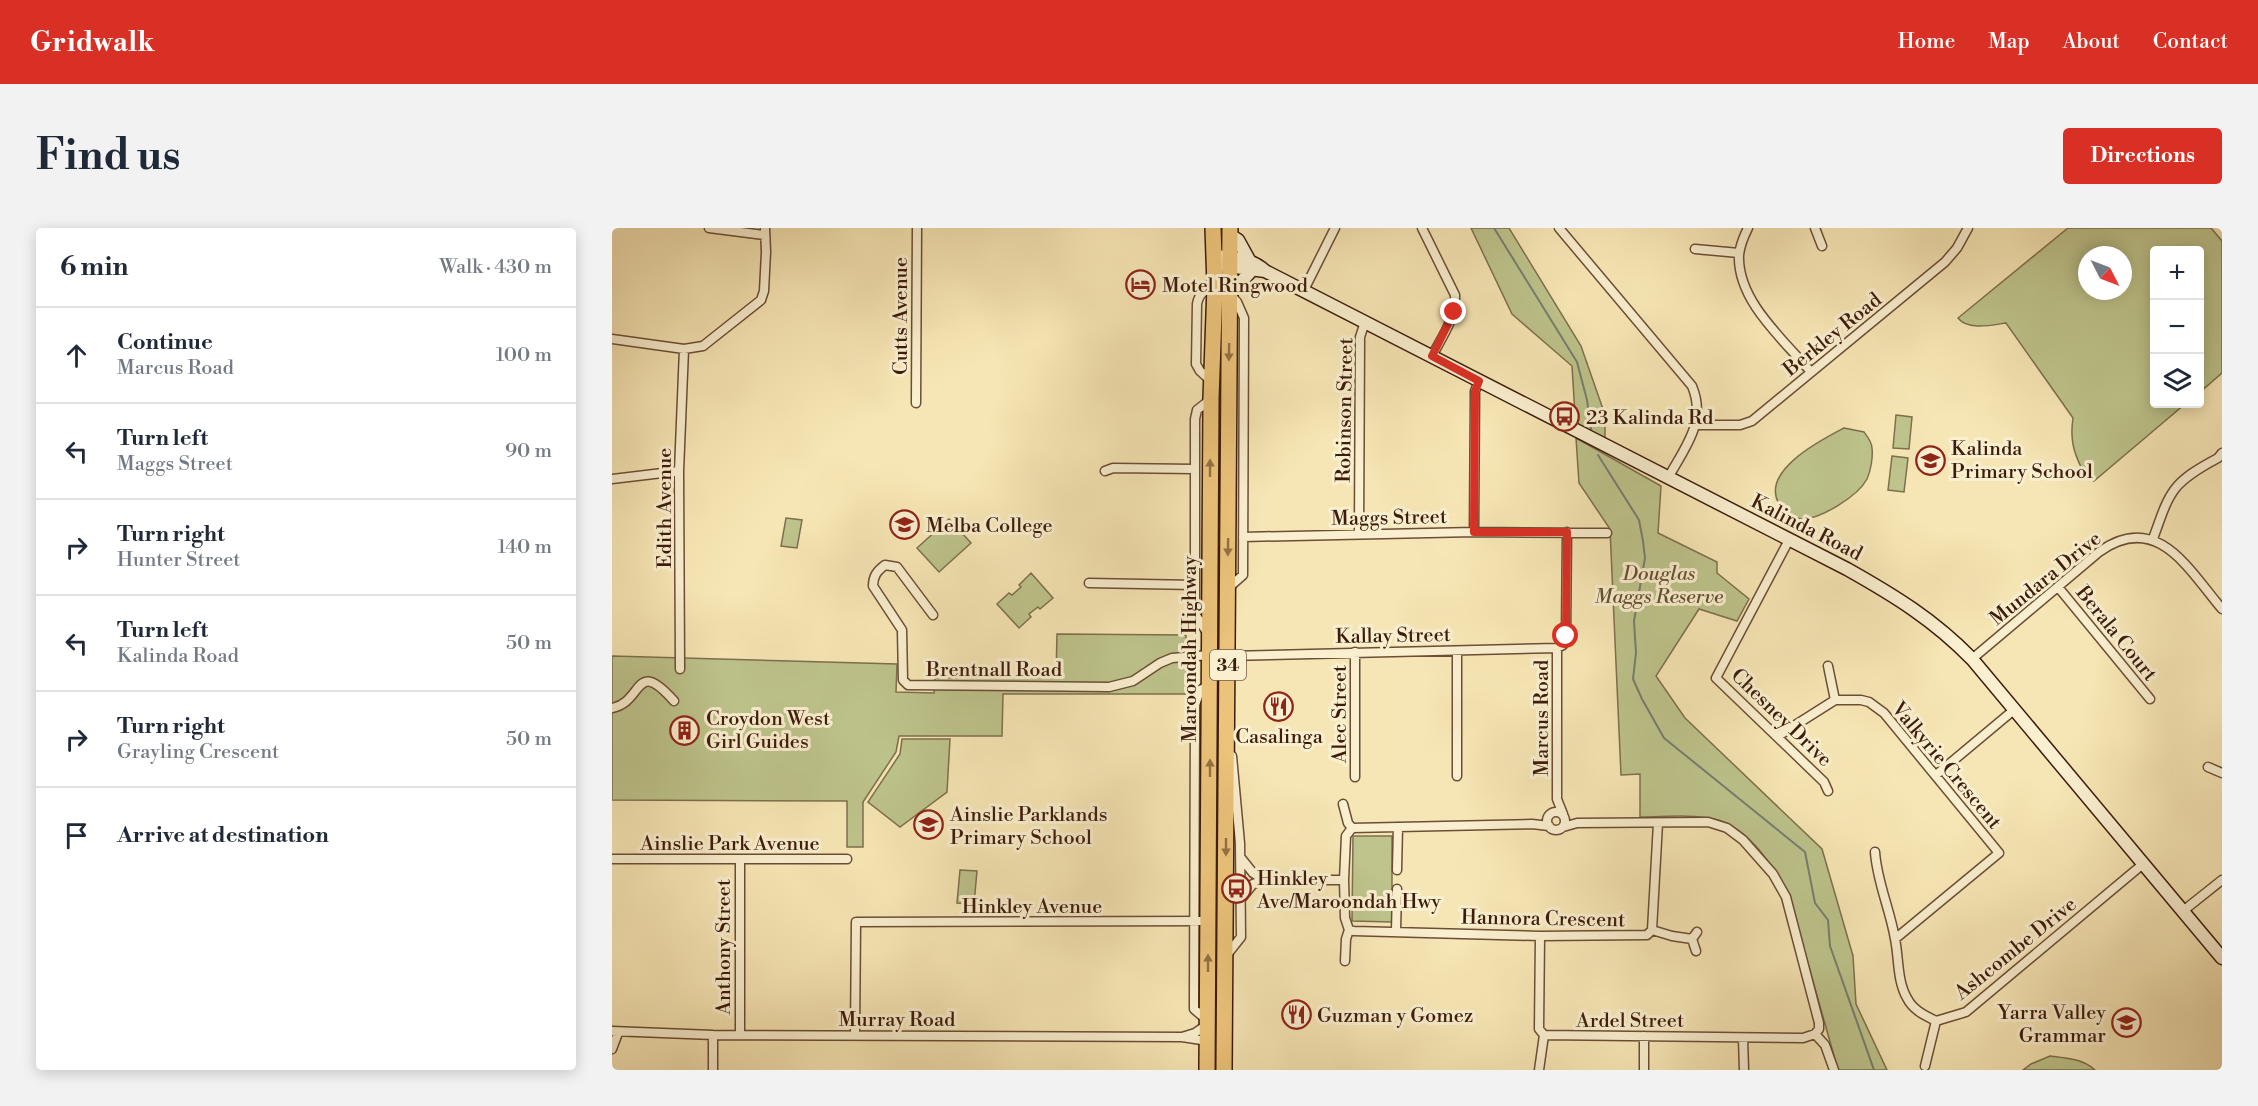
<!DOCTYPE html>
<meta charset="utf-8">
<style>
body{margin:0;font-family:"Libre Bodoni",serif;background:#f2f2f3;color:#1f2937}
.controls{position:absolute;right:18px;top:18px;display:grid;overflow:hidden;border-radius:6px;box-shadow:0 3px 15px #0003}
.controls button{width:54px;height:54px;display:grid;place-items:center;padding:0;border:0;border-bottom:2px solid #e0e1e3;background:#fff;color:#1f2937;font:30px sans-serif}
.compass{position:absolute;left:1466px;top:18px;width:54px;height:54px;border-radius:50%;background:#fff;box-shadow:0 3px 15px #0003;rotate:132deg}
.stop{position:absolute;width:18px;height:18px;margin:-14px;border:4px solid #d93025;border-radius:50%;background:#fff}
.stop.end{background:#d93025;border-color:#fff;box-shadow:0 2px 6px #0008}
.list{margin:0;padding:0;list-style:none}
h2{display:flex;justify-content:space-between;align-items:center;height:78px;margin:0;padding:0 24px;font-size:26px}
h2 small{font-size:20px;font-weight:400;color:#747a83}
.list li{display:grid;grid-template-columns:39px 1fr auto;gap:18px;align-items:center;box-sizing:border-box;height:96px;padding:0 24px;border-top:2px solid #e0e1e3}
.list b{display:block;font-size:22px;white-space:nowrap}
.list p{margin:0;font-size:20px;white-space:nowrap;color:#747a83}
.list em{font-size:20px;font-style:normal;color:#747a83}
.icon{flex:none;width:33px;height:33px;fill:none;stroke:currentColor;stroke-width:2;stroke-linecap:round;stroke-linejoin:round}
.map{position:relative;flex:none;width:1610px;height:842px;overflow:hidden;border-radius:6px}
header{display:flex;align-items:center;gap:36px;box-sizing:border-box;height:84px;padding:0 30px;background:#d93025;color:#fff}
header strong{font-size:28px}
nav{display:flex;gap:33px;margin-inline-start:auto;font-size:21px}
.intro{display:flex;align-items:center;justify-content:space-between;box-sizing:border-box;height:144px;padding:0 36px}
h1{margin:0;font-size:42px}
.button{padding:15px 27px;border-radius:6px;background:#d93025;color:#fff;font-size:21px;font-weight:700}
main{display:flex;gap:36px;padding:0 36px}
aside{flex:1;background:#fff;border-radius:6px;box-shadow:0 3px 15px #0003}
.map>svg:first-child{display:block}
</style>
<header>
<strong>Gridwalk</strong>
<nav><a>Home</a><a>Map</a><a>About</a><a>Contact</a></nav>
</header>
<div class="intro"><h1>Find us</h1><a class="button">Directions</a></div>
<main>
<aside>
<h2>6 min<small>Walk · 430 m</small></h2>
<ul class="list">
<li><svg class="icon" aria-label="ahead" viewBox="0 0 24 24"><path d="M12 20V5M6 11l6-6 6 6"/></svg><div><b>Continue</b><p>Marcus Road</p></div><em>100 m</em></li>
<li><svg class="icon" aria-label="left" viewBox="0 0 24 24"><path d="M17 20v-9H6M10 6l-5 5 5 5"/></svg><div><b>Turn left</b><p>Maggs Street</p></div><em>90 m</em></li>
<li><svg class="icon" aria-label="right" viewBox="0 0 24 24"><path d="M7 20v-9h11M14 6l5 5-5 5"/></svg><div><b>Turn right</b><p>Hunter Street</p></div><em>140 m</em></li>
<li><svg class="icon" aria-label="left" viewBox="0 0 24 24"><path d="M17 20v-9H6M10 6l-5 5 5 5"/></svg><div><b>Turn left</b><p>Kalinda Road</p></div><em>50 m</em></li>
<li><svg class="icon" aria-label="right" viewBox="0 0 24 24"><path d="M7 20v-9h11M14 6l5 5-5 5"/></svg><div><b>Turn right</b><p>Grayling Crescent</p></div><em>50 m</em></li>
<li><svg class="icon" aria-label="arrive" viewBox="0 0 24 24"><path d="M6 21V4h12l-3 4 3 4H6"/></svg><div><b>Arrive at destination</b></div></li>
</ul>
</aside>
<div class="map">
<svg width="1610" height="842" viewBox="0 0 1610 842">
<rect width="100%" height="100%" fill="#f7e6b5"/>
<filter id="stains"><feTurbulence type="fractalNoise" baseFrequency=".00333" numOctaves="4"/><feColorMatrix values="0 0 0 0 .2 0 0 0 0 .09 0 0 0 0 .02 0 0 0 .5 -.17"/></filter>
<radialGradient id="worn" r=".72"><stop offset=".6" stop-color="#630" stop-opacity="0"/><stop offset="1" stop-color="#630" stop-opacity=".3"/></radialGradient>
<path fill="#bec48c" stroke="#7d704c" stroke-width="1.5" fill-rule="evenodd" d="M 859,0 L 897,0 L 969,118 L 993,187 L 993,217 L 964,203 L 960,138 L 900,86 Z
M 1456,0 L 1599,0 L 1610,13 L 1610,145 L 1588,164 L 1588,22 L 1542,22 L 1542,176 L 1573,176 L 1482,253 L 1468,243 L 1470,241 C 1461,223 1458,210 1461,190 L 1394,95 C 1380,97 1356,103 1346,90 ZM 1475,27 L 1511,27 L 1511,63 L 1475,63 Z
M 1284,187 L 1300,189 L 1297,221 L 1281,220 Z
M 1232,200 L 1252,204 C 1255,208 1260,214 1260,220 C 1261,229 1259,242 1255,251 C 1246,268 1209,291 1190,291 C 1181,290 1172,284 1167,276 C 1148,243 1209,212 1232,200 Z
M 964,210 L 1049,258 L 1046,305 L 1105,334 L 1105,345 L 1137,371 L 1125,393 L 1087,381 L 1044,448 L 1073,490 L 1210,621 L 1241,728 L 1244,776 L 1275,842 L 1226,842 L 1178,672 C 1166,643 1136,598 1102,591 C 1079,586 1052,589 1028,589 L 1028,546 L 1009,547 L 998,301 L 967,255 Z
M 1280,228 L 1296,230 L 1292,264 L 1276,262 Z
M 174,290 L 190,292 L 185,320 L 169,318 Z
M 337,291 L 359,315 L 327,344 L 305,320 Z
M 419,345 L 441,370 L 428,381 L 426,379 L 417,386 L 419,389 L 407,400 L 385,376 L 397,365 L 400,367 L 409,359 L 407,357 Z
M 445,406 L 574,407 L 574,466 L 391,466 L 390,508 L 287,508 L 284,524 L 251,574 L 251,619 L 235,619 L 235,573 L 0,572 L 0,428 L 285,436 L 284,464 L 322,465 L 323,450 L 444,448 Z
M 290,511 L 338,511 L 335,564 L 288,599 L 256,574 L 288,526 Z
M 741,608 L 780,608 L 780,694 L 740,693 Z
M 348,642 L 365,643 L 362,676 L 345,675 Z
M 1438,828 C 1455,830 1471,831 1483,842 L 1411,842 L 1419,836 Z"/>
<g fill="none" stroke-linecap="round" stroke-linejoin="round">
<path stroke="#767e6f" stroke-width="2" d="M 882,0 L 965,134 L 975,172 L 979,201
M 986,227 L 1027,292 L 1031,313 L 1033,330 L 1022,393 L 1024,425 L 1021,451 L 1030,471 L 1052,510 L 1193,624 L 1203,675 L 1216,692 L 1218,718 L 1262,842"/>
<defs>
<path id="street" d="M 97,0 L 152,7
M 810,0 L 843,67 C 844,90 830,109 820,128
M 947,0 L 1080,158 C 1095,194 1073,219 1056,250
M 1136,0 C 1132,8 1128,18 1127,27 C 1125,73 1172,112 1199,144
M 1203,0 L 1210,18
M 1083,21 L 1127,25
M 692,62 L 723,0
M 0,111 L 72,121 L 91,118 L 149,72 L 152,63 L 154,24 L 153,0
M 599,153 L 588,143 L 584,136 L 585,76 C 587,65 593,62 603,58
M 304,175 L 305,0
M 1084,197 L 1128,197 L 1140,193 L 1333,34 L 1345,20 L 1356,0
M 493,243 L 501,240 L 583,241
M 0,251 L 67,243
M 862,304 L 863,163 L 867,153
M 747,306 L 748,109 L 753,94
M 631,309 L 862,304 L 995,305
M 1541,311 C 1558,263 1559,255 1606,230 L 1610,225
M 1177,312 L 1104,450 L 1212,554 L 1216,563
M 477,355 L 583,357
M 1446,359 L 1538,471
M 615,361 L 631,347 L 632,90 L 625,74 L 618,66
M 321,387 L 285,339 L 273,337 C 265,343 261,348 261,358 L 290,402 L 291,452 L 296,457 L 497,459 L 521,453 L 548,435 L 560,430 L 598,427
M 596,406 L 583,386 L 583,191 L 585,182 L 599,171
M 743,424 L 743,549
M 616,428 L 945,420
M 1360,431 L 1487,324 C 1545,282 1577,342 1610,381
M 1216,438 L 1223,472
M 68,441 L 67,243 L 72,121
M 0,480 C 32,474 22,428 62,473
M 1166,508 L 1223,472 L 1249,472 L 1257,474 L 1272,485 L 1387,625 L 1283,711
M 1596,539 L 1610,545
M 1324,547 L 1403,481
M 845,548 L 845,423
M 731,576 L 736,595 L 740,600
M935 593a9 9 0 1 1 18 0a9 9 0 1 1-18 0Z
M 951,586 L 945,571 L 945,420 L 951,417 L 954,408 L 955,304
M 951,599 L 965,595 L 1096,594 L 1115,600 L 1131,612 L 1161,646 L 1174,669 L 1207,795 L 1207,801 L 1203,806 L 1213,817 L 1222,842
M 1263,624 C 1265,654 1278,681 1283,711 C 1287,730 1285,753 1295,770 C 1301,782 1312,787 1324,793 L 1354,784 L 1531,636
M 629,630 L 641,645 L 652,652
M 0,631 L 235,631
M 785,642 L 786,599
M 732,652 L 733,690 L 737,702 L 742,703 L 928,708 L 1035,707 L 1040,702 L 1046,595
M 629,671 L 641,656 L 652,652 L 732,652 L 734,608 L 740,600 L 920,596 L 937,598
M 1571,683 L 1610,652
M 1040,702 L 1060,708 L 1080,711
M 784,703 L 785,661
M 928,708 L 927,801 L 932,807 L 1191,810 L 1203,806
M 1084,723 L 1080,711 L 1085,704
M 614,728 L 629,709 L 628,615 L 620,528
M 733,733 L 734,711 L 737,702
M 596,793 L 582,781 L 582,773 L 583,477 L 588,462 L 598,457
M 0,803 L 101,807 L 570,809 L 596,813
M 128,806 L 128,631
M 243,807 L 244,694 L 597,693
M 1032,808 L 1032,842
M 570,809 L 583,805 L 596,796
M 1131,810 L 1132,842
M 0,821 L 6,805
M 1313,838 L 1324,793
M 101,842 L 101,807
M 927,842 L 932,807"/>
<path id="secondary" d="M 618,7 L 626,12 L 637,32
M 602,28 C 621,30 638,29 653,43 L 1235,341 C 1283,368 1322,392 1360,431 L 1610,730
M 609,37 L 653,43
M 618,66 L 640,42"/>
<path id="highway" d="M 595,842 L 599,170 L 603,58 L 601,0
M 612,842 L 618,0"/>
</defs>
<use href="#street" stroke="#6b4e36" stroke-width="11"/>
<use href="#secondary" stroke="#3c1c0c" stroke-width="15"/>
<use href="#highway" stroke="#3c1c0c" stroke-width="18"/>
<use href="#street" stroke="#faefcf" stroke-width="8"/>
<use href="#secondary" stroke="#faefcf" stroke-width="12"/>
<use href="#highway" stroke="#ecc37a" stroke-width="15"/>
</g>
<defs><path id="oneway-solid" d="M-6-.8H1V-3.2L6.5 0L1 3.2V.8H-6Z" transform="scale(1.5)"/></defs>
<g fill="#947043">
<use href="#oneway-solid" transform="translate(617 124) rotate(91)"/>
<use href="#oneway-solid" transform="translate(598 240) rotate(-90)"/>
<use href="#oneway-solid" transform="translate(616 319) rotate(91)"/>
<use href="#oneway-solid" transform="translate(598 540) rotate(-90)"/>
<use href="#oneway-solid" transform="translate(614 619) rotate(90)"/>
<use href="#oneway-solid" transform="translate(596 735) rotate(-90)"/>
</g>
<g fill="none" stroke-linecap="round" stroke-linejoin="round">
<path stroke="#d93025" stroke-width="8" d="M 842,84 L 820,128 L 867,153 L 863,163 L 862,304 L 955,304 L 954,408"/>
</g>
<defs>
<symbol id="hotel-ring" viewBox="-11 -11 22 22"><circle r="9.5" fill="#faefcf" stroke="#8f2418" stroke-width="1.5"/><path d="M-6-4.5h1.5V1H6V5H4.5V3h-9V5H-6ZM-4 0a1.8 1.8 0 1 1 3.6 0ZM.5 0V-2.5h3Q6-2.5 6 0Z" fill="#8f2418"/></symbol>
<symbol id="bus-ring" viewBox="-11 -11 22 22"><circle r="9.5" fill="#faefcf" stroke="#8f2418" stroke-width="1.5"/><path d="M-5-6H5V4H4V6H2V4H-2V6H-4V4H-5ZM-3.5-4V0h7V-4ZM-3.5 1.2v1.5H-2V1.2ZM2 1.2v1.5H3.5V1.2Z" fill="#8f2418"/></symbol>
<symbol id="school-ring" viewBox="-11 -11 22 22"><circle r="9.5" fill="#faefcf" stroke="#8f2418" stroke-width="1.5"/><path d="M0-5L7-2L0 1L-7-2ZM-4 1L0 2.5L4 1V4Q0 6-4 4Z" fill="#8f2418"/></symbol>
<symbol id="restaurant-ring" viewBox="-11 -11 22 22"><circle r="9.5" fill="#faefcf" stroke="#8f2418" stroke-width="1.5"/><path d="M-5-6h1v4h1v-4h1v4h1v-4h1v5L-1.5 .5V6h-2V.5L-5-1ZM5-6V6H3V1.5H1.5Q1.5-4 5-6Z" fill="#8f2418"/></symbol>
<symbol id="building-ring" viewBox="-11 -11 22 22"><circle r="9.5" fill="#faefcf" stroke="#8f2418" stroke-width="1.5"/><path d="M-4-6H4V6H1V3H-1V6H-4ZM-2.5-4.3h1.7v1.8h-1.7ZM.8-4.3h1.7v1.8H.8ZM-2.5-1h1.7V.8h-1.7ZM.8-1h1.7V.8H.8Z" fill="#8f2418"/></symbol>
</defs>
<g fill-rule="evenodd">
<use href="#hotel-ring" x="512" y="40" width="33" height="33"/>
<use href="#bus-ring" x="936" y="172" width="33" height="33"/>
<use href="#school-ring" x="1302" y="216" width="33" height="33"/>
<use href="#school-ring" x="276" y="280" width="33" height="33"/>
<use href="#restaurant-ring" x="650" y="462" width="33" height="33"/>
<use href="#building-ring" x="56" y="486" width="33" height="33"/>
<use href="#school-ring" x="300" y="580" width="33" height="33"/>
<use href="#bus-ring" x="608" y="644" width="33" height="33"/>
<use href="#restaurant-ring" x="668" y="770" width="33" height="33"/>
<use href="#school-ring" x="1498" y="778" width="33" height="33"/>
</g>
<g text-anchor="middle" stroke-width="6" stroke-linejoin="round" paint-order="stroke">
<rect fill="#faefcf" stroke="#755b46" stroke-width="1.5" x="598" y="422" width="36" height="30" rx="4.5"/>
<g font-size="18" font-weight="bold" fill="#3c1c0c">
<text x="616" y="443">34</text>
</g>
<g font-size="20" fill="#3c1c0c" stroke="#faefcf" text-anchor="start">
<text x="550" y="64">Motel Ringwood</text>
<text x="974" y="196">23 Kalinda Rd</text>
<text x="1339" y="227">Kalinda<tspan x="1339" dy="23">Primary School</tspan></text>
<text x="314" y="304">Melba College</text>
<text x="94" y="497">Croydon West<tspan x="94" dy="23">Girl Guides</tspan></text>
<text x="667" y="515" text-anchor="middle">Casalinga</text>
<text x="338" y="593">Ainslie Parklands<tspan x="338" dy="23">Primary School</tspan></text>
<text x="645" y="657">Hinkley<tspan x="645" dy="23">Ave/Maroondah Hwy</tspan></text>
<text x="1494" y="791" text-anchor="end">Yarra Valley<tspan x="1494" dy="23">Grammar</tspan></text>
<text x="705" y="794">Guzman y Gomez</text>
</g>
<g font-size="20" fill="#3c1c0c" stroke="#faefcf">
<text transform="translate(288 88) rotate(-90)" y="7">Cutts Avenue</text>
<text transform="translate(1220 106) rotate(-39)" y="7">Berkley Road</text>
<text transform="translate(732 182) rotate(-89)" y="7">Robinson Street</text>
<text transform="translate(52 280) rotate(-90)" y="7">Edith Avenue</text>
<text transform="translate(777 289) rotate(-1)" y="7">Maggs Street</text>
<text transform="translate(1195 299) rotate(27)" y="7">Kalinda Road</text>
<text transform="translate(1433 350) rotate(-39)" y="7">Mundara Drive</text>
<text transform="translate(1505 405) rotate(51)" y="7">Berala Court</text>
<text transform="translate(781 407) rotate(-1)" y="7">Kallay Street</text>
<text transform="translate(577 421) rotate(-90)" y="7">Maroondah Highway</text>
<text x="382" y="448">Brentnall Road</text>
<text transform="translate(727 486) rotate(-90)" y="7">Alec Street</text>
<text transform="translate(1170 489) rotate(44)" y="7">Chesney Drive</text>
<text transform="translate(929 490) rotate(-90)" y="7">Marcus Road</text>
<text transform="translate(1335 537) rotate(50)" y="7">Valkyrie Crescent</text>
<text x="118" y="622">Ainslie Park Avenue</text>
<text x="420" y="685">Hinkley Avenue</text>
<text transform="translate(931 690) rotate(1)" y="7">Hannora Crescent</text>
<text transform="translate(111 719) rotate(-90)" y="7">Anthony Street</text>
<text transform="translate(1403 720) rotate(-39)" y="7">Ashcombe Drive</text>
<text x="285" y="798">Murray Road</text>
<text x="1018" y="799">Ardel Street</text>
</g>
<g font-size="20" font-style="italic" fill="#634e32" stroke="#faefcf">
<text x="1047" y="352">Douglas<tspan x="1047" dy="23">Maggs Reserve</tspan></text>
</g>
</g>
<rect width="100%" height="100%" filter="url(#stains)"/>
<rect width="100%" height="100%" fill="url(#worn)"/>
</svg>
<div class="controls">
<button>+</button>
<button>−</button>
<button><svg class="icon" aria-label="layers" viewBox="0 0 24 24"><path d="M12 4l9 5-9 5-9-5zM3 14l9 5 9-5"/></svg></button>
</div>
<svg class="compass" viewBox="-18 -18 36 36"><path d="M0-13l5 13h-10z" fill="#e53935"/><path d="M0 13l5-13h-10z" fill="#747a83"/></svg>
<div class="stop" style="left:954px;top:408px"></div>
<div class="stop end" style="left:842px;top:84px"></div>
</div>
</main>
